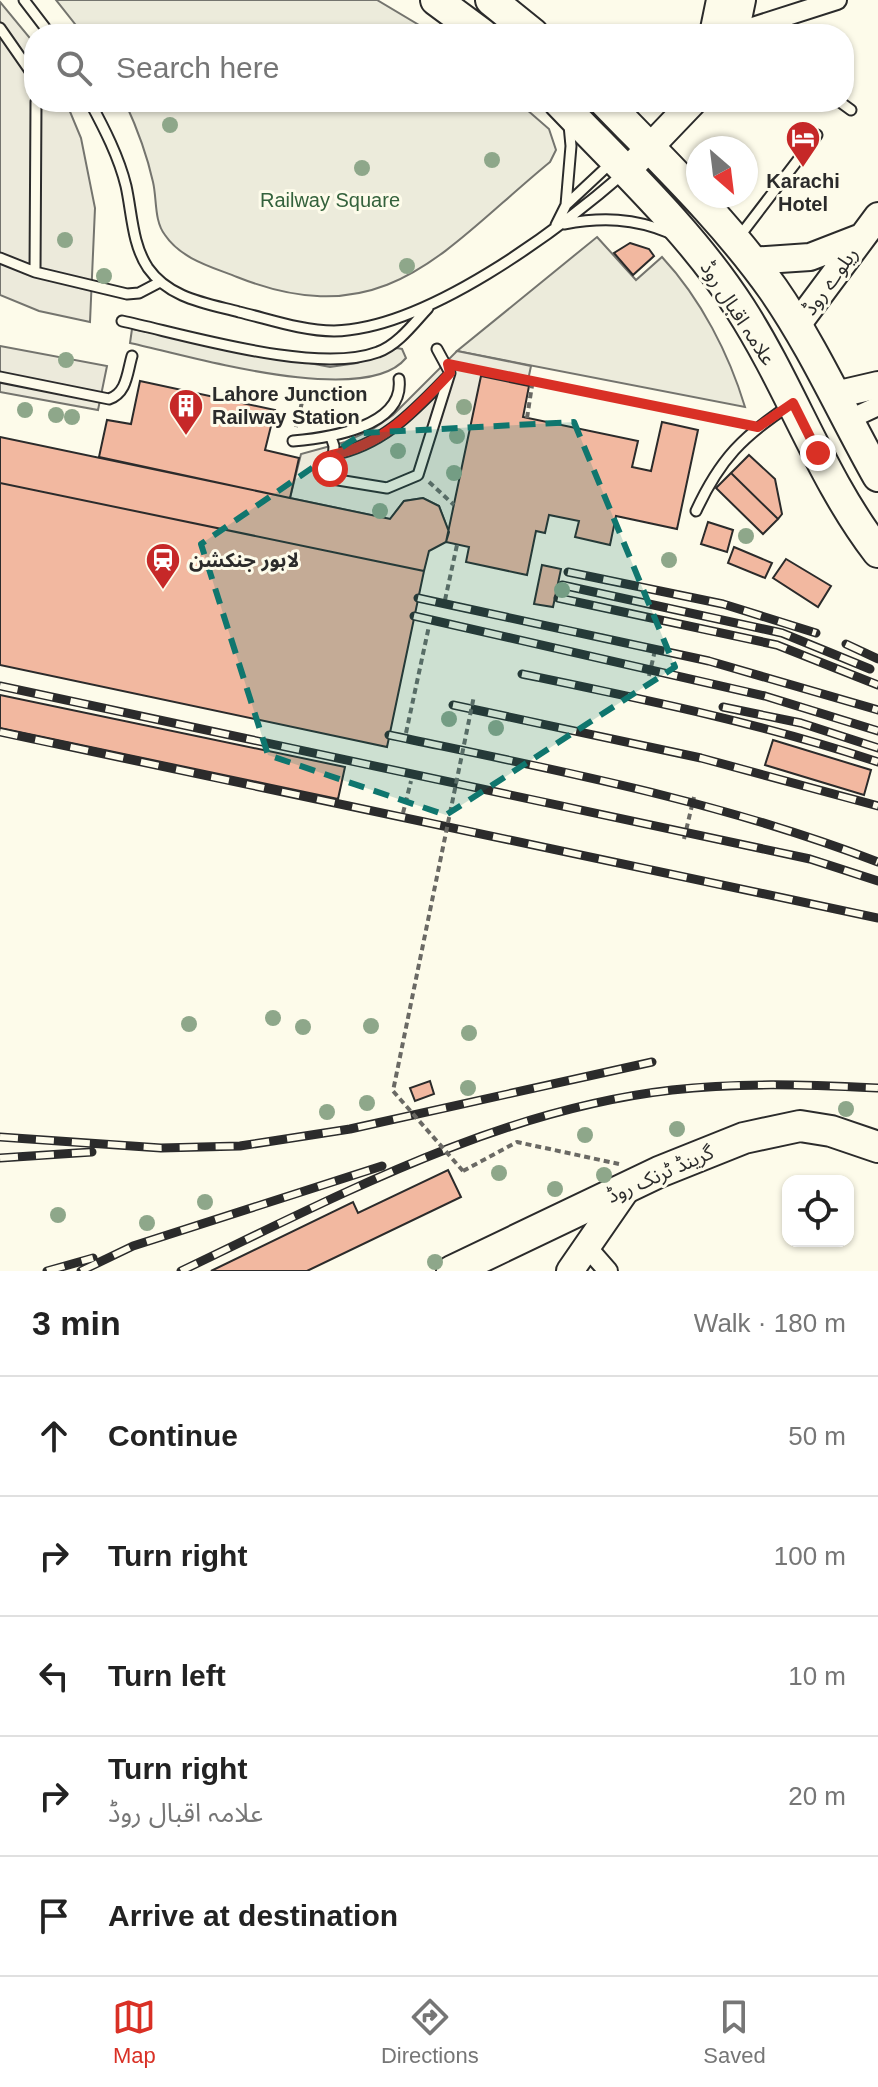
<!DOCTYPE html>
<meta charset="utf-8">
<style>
body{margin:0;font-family:Helvetica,"Noto Sans Arabic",sans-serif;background:#f6f6f6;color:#222}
.controls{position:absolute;right:24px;bottom:24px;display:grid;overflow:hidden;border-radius:16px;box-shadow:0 2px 6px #0004}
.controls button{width:72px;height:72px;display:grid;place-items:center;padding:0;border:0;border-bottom:2px solid #e0e0e0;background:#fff;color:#222;font:40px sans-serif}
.compass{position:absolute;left:686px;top:136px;width:72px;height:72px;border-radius:50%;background:#fff;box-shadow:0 2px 6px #0004;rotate:152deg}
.stop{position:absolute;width:24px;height:24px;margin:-18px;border:6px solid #d93025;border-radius:50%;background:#fff}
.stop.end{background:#d93025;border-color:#fff;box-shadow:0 2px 8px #0008}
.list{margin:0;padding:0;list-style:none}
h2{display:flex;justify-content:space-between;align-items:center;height:104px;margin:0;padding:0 32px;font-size:34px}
h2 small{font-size:26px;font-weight:400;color:#767676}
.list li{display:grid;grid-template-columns:52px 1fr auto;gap:24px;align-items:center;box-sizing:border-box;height:120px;padding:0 32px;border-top:2px solid #e0e0e0}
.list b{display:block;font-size:30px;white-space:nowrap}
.list p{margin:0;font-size:26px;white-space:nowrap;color:#767676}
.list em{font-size:26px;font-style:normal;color:#767676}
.icon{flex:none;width:44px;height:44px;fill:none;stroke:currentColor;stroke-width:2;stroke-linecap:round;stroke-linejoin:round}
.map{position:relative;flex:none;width:878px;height:1271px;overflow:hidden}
.search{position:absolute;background:#fff;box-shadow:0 2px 6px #0004;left:24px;right:24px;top:24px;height:88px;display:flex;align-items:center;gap:20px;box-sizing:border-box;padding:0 28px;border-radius:32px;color:#767676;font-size:30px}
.sheet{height:704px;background:#fff}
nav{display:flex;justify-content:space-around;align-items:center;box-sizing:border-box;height:112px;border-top:2px solid #e0e0e0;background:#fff;font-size:22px;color:#767676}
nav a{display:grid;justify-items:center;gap:4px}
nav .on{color:#d93025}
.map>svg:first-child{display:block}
</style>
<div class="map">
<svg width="878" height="1271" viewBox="0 0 878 1271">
<rect width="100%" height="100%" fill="#fdfbea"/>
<path fill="#ecebdb" stroke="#74746e" stroke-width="2" d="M 56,0 L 377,0 L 434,34 L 83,34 Z
M 125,102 L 518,102 L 549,129 L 556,150 L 550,162 C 444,249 386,336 237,277 C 212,267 181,259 165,235 C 154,221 157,199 153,182 C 147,155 137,128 125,102 Z
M 597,237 L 636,280 L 662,257 C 701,299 729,354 745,407 L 457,351 Z
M 132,329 L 330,367 L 357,363 L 397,348 L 402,349 L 406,358 C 365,409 186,355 130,343 Z"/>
<path fill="#eceadb" stroke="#74746e" stroke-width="2" d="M 0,2 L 34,43 L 34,102 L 66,102 L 81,138 L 95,208 L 90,322 L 39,311 L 0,295 Z
M 0,346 L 107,366 L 98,410 L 0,392 Z
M 457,351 L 531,366 L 527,385 L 482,377 L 449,532 L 439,506 L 423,498 L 404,501 L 390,519 L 290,498 L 301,454 L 345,442 L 373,429 L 393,415 Z"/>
<path fill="#f2b8a0" stroke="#2b2b2b" stroke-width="2" d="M 630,243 L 649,249 L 654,256 L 633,275 L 614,253 Z
M 481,376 L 529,386 L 523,417 L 638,441 L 632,467 L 651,471 L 662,422 L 698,430 L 677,529 L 616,516 L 610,545 L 575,537 L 579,521 L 549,515 L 545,533 L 536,531 L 527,575 L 466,562 L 469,547 L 446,542 Z
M 140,381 L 275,410 L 265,450 L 299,458 L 290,498 L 99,457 L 107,420 L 131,424 Z
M 0,437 L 390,519 L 404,501 L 423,498 L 439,506 L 449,532 L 446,542 L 429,551 L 424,571 L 0,483 Z
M 749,455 L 775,479 L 782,514 L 778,519 L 731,473 Z
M 731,473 L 778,519 L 763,534 L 716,488 Z
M 0,483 L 424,571 L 387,747 L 0,665 Z
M 708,522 L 733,530 L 727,552 L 701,544 Z
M 734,547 L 772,563 L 765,578 L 728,563 Z
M 786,559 L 831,586 L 818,607 L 773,578 Z
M 542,565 L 561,569 L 553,607 L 534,604 Z
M 0,695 L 345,767 L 338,799 L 0,728 Z
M 773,740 L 871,770 L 864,795 L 765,765 Z
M 430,1081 L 434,1094 L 415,1101 L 410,1088 Z
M 448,1170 L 461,1197 L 307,1271 L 211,1271 L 353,1202 L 358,1213 Z"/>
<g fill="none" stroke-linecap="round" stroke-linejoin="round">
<defs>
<path id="lane" d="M 24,0 L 50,34
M 0,28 L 30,71 L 34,87
M 36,102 L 35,272 L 127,294 L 139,293 L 160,282
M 90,102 C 104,128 119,157 126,186 C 132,213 132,244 148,268 C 169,298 205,303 239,312 C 269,319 302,331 334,331 C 426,329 556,232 624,173
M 840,102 L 851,110
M 566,205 L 571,146 L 569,125
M 564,224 C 602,217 634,218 670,233
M 556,225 L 566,205 L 612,162
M 739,237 L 817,135
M 0,258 L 35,272
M 122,321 C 187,335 317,375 378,352 C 398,345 414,323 428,308
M 0,377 L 109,399 C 127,393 127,373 132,356
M 331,437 L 334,446 L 332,479 L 387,488 L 418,475 L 450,373 L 437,349
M 293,441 C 328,438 405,427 399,379
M 332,455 C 383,445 413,412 448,376
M 696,511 C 720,459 743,436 790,405"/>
<path id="street" d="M 737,32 L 837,0
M 848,420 L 878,406
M 587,1247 L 608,1271"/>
<path id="secondary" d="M 713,34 L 720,0
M 735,34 L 742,0
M 627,171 L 693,102
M 750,261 L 810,257 L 859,238
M 797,325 L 878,216
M 835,395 L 878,385
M 570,1271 L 628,1187"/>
<path id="primary" d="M 436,0 L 482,34
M 491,0 L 533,34
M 559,102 C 622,168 691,232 740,308 C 791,387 821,478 878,552
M 605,102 C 663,162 724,220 773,289 C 814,348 843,414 878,476
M 452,1271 L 659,1172 L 744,1138 L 800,1126 L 831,1131 L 878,1147"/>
</defs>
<use href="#lane" stroke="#2b2b2b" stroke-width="13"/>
<use href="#street" stroke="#2b2b2b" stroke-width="22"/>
<use href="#secondary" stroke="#2b2b2b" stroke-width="30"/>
<use href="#primary" stroke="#2b2b2b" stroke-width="34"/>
<path stroke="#6a6964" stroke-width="4" stroke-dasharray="6 4" stroke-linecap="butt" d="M 462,367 L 744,424
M 527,418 L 533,379
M 296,427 L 304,394
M 429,482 L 454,505
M 445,600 L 457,545
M 649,676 L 656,646
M 406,733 L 429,626
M 403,813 L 411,781
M 684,839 L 694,797
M 463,1171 L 517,1142 L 619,1164"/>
<use href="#lane" stroke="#fdfbea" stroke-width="9"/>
<use href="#street" stroke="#fdfbea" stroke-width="18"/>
<use href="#secondary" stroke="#fdfbea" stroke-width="26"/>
<use href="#primary" stroke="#fdfbea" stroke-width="30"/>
<defs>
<path id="rail" d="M 568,572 L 723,604 L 816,633
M 562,585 L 782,633 L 870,669
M 418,598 L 709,661 L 878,710
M 558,598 L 777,645 L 878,685
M 414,616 L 765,696 L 878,731
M 846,644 L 878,659
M 522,674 C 642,699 761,723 878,762
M 0,686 L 810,859 L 878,881
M 453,705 L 701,758 L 878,806
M 723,707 L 801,723 L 878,748
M 0,732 L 878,918
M 389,735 C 555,770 720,801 878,862
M 0,1137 L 161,1148 L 240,1146 L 350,1129 L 652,1062
M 0,1158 L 92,1152
M 47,1271 L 93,1258
M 81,1271 L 133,1246 L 382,1166
M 181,1271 C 338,1196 497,1110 672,1090 C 741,1082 809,1085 878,1088"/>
</defs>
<use href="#rail" stroke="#2b2b2b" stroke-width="9"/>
<use href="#rail" stroke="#fdfbea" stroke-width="6" stroke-dasharray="18" stroke-linecap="butt"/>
<path stroke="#6a6964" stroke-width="4" stroke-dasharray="6 4" stroke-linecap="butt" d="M 463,1171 L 393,1091 L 474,696"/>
</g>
<g fill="#8ea78a">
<circle cx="170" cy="125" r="8"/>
<circle cx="492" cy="160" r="8"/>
<circle cx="362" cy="168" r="8"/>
<circle cx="65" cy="240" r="8"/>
<circle cx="407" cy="266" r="8"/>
<circle cx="104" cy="276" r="8"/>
<circle cx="66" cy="360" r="8"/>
<circle cx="464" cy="407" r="8"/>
<circle cx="25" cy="410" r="8"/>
<circle cx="56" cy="415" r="8"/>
<circle cx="72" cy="417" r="8"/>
<circle cx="457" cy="436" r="8"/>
<circle cx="398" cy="451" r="8"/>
<circle cx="454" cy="473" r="8"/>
<circle cx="380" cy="511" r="8"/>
<circle cx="746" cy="536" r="8"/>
<circle cx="669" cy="560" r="8"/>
<circle cx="562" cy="590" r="8"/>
<circle cx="449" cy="719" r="8"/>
<circle cx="496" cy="728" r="8"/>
<circle cx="273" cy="1018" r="8"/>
<circle cx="189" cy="1024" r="8"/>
<circle cx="371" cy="1026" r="8"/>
<circle cx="303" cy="1027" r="8"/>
<circle cx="469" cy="1033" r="8"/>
<circle cx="468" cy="1088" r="8"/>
<circle cx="367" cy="1103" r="8"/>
<circle cx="846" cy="1109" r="8"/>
<circle cx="327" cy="1112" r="8"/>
<circle cx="677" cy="1129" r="8"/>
<circle cx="585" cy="1135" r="8"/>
<circle cx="499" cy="1173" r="8"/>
<circle cx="604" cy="1175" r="8"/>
<circle cx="555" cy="1189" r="8"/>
<circle cx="205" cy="1202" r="8"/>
<circle cx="58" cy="1215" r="8"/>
<circle cx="147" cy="1223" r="8"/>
<circle cx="435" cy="1262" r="8"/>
</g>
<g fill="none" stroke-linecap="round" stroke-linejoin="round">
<path stroke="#d93025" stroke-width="10" d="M 330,469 L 332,455 C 384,445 415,410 450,373 L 448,364 L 758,427 L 793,403 L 818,453"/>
</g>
<path fill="#0f766e" fill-opacity="0.2" stroke="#0f766e" stroke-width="6" stroke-dasharray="16 10" stroke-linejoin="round" d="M 574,422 L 675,667 L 446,815 L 268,755 L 201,544 L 363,433 Z"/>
<defs>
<symbol id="hotel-pin" viewBox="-11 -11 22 30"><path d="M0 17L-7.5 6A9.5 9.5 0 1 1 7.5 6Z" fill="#c62828" stroke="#fdfbea"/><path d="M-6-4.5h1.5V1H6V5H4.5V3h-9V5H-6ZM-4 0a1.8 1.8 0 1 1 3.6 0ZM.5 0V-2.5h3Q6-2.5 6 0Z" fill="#fff"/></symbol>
<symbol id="building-pin" viewBox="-11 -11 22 30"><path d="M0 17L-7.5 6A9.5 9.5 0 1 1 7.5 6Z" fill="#c62828" stroke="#fdfbea"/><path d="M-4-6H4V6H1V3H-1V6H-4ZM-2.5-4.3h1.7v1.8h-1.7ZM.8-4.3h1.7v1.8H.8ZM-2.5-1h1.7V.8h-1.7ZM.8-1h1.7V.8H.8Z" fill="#fff"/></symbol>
<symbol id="station-pin" viewBox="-11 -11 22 30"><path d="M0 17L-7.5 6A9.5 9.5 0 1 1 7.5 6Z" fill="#c62828" stroke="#fdfbea"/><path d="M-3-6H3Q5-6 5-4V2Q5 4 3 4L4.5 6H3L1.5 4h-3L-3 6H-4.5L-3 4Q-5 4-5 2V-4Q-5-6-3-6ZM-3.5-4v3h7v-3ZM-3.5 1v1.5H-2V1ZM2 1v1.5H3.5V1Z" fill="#fff"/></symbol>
</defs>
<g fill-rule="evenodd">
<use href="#hotel-pin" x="783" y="118" width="40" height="54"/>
<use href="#building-pin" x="166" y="386" width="40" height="54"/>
<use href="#station-pin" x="143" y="540" width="40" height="54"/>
</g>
<g text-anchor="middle" stroke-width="6" stroke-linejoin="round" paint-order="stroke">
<g font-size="20" font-weight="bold" fill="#2b2b2b" stroke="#fdfbea" text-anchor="start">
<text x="803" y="188" text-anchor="middle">Karachi<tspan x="803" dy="23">Hotel</tspan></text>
<text x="212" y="401">Lahore Junction<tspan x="212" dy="23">Railway Station</tspan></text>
<text x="189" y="567">لاہور جنکشن</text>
</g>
<g font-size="20" fill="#34623c" stroke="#fdfbea">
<text x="330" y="207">Railway Square</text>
</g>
<g font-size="20" fill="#2b2b2b" stroke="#fdfbea">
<text transform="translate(830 281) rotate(-54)" y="7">ریلوے روڈ</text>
<text transform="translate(738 313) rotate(57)" y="7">علامہ اقبال روڈ</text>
<text transform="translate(660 1174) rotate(-24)" y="7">گرینڈ ٹرنک روڈ</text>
</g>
</g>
</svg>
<div class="controls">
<button><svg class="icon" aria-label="locate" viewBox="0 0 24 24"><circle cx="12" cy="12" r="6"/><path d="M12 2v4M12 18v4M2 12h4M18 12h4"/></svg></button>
</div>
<svg class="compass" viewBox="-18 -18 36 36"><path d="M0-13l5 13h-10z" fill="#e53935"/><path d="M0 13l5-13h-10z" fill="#767676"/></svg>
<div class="stop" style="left:330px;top:469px"></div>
<div class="stop end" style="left:818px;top:453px"></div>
<div class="search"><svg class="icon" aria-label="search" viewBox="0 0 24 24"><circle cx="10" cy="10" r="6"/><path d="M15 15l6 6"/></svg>Search here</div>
</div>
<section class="sheet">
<h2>3 min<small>Walk · 180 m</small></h2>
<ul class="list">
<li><svg class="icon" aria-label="ahead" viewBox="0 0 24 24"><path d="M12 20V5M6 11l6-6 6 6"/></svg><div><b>Continue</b></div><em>50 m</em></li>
<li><svg class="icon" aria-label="right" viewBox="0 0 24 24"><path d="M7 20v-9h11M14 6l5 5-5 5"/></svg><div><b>Turn right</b></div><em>100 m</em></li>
<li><svg class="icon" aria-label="left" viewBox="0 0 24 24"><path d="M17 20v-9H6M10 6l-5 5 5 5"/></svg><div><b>Turn left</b></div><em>10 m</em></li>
<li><svg class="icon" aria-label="right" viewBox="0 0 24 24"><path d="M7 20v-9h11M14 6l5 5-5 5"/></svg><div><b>Turn right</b><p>علامہ اقبال روڈ</p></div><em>20 m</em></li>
<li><svg class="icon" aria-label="arrive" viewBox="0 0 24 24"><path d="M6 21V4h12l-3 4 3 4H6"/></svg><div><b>Arrive at destination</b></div></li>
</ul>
</section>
<nav>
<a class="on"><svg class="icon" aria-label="map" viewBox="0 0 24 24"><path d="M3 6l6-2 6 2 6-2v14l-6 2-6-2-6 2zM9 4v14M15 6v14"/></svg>Map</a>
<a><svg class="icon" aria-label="directions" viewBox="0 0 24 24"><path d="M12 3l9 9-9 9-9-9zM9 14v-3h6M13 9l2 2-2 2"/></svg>Directions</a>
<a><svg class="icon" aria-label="saved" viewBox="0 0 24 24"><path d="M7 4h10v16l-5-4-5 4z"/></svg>Saved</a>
</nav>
